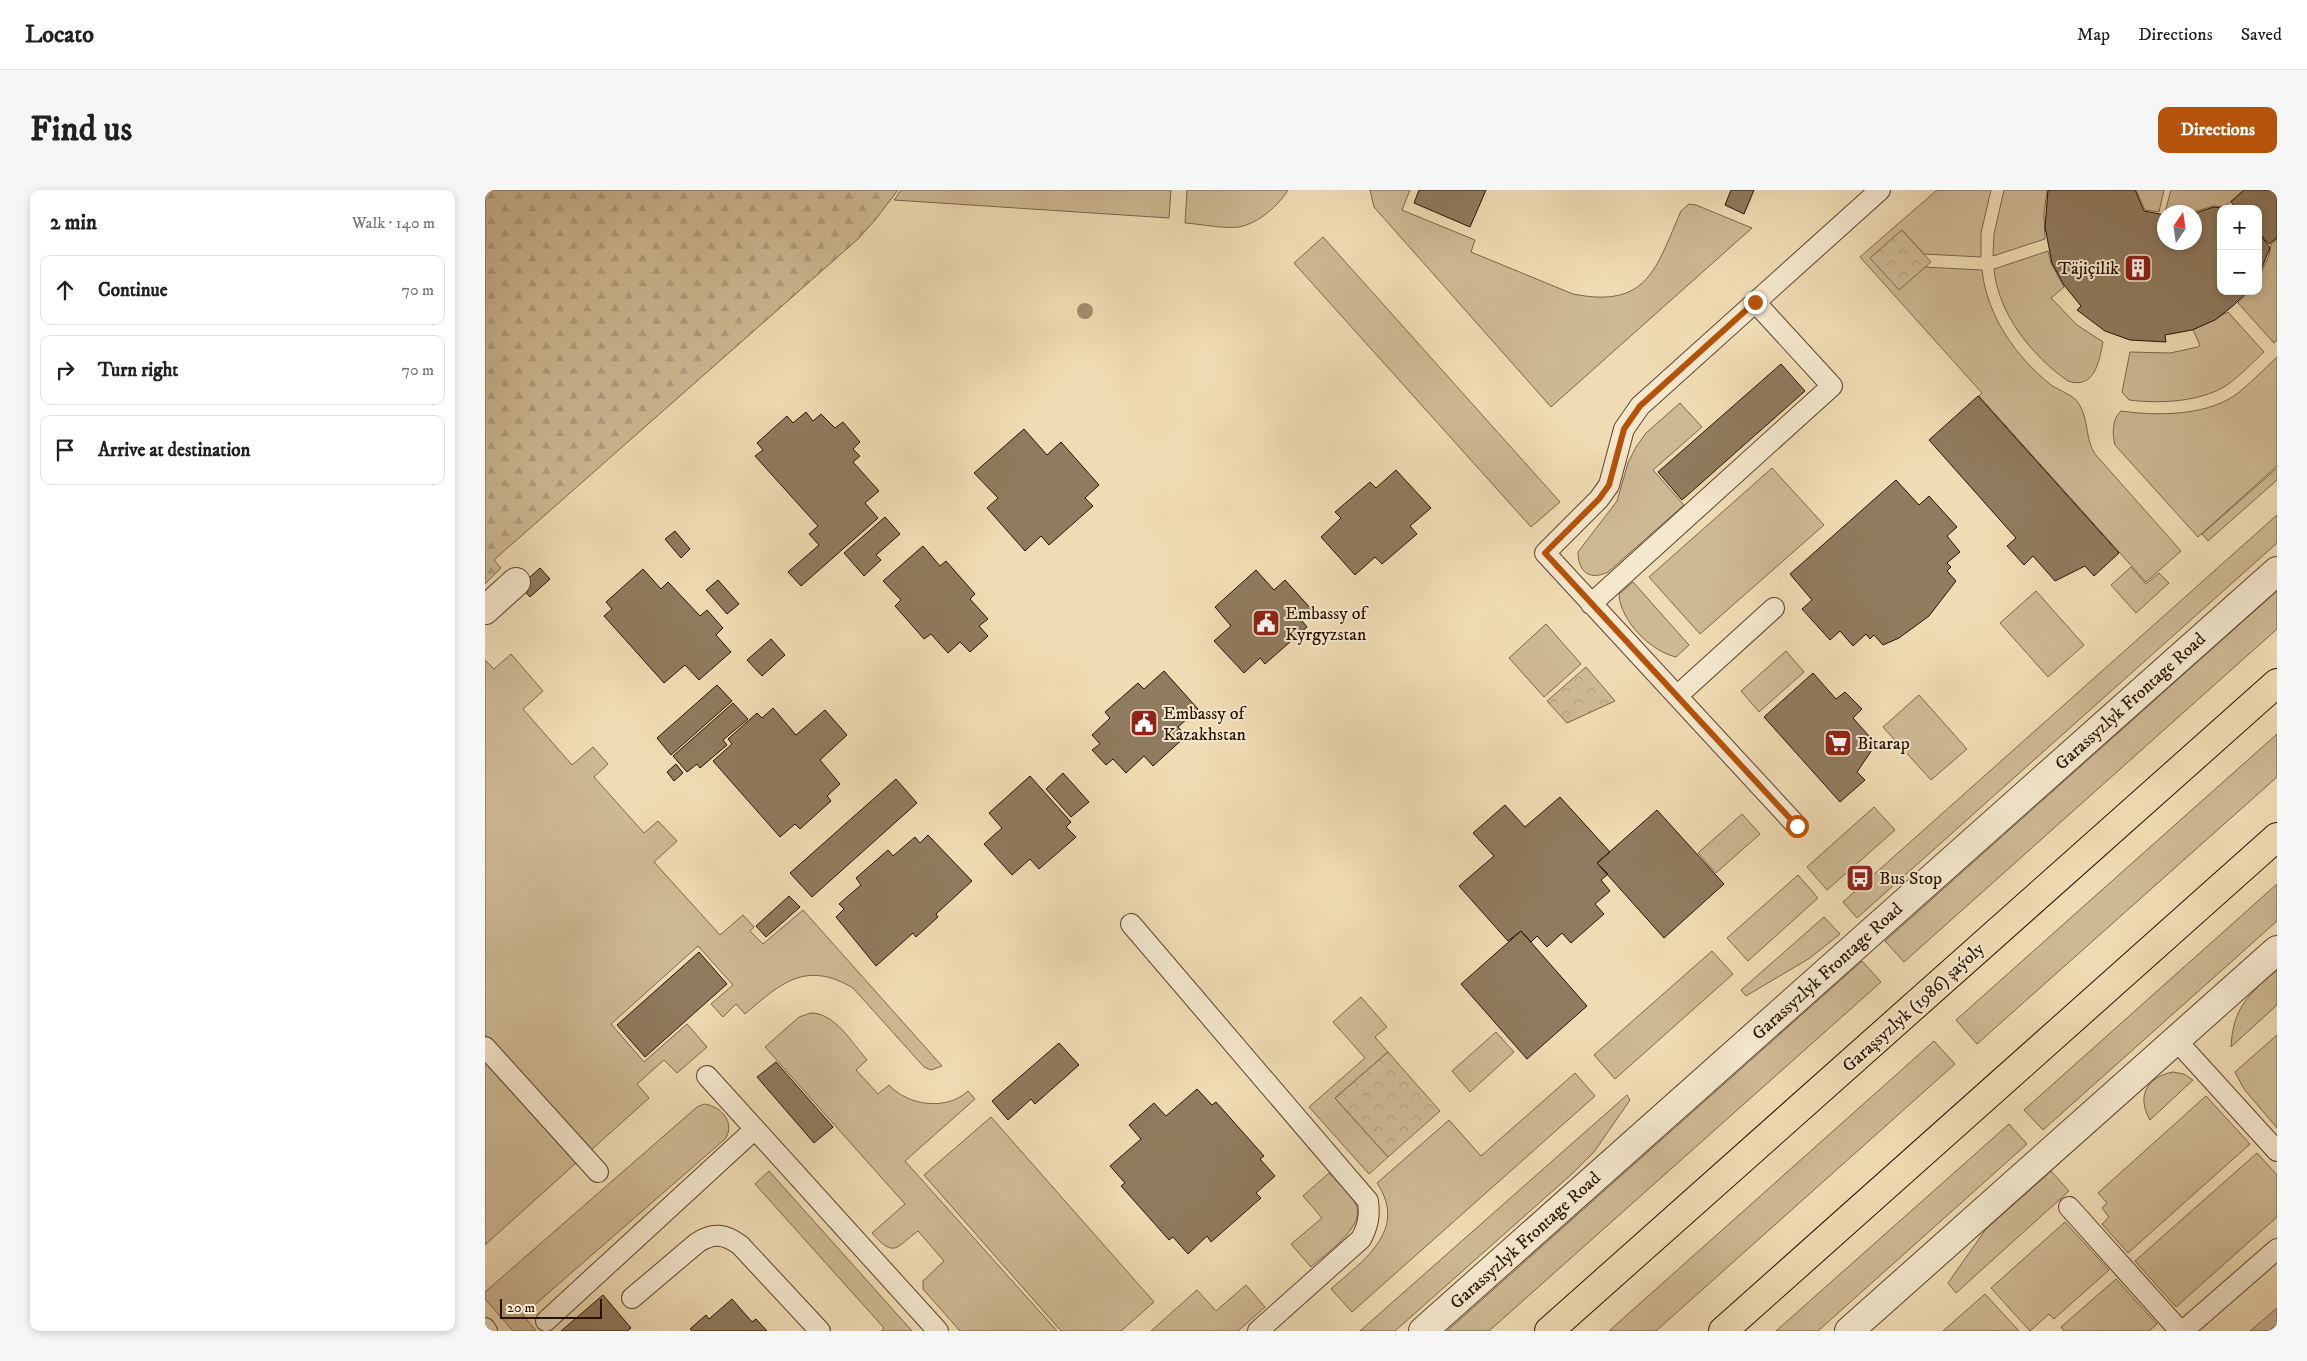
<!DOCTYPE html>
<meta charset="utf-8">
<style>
body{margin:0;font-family:"IM FELL DW Pica",serif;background:#f6f6f6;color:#202124}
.controls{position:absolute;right:15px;top:15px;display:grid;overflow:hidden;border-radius:10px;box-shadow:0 2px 8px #0003}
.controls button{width:45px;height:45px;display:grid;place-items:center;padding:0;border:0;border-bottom:1px solid #e0e0e0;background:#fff;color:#202124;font:25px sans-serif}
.compass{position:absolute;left:1672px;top:15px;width:45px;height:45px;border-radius:50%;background:#fff;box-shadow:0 2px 8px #0003;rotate:13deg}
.scale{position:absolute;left:15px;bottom:12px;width:102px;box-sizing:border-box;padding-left:5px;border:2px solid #291100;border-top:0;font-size:14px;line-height:18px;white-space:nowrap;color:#291100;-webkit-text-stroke:4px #f5e8ce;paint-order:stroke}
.stop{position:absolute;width:15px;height:15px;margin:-11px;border:4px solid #b45309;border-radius:50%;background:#fff}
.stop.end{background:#b45309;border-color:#fff;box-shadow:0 1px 5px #0008}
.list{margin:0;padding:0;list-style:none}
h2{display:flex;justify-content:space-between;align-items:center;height:65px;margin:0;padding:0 20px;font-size:21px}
h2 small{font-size:16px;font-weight:400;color:#757577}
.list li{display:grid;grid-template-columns:32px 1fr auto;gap:15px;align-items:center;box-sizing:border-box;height:70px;margin:0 10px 10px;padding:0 10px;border:1px solid #e0e0e0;border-radius:10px}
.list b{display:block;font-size:19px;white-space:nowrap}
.list em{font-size:16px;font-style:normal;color:#757577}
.icon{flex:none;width:28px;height:28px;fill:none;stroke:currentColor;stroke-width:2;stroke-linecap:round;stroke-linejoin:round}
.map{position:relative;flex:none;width:1792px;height:1141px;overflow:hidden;border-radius:10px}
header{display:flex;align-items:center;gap:30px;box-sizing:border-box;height:70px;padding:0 25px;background:#fff;border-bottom:1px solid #e0e0e0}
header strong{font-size:24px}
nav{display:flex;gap:28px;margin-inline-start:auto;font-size:18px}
.intro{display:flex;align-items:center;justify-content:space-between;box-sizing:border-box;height:120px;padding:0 30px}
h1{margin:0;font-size:35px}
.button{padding:12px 22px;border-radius:10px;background:#b45309;color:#fff;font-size:18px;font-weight:700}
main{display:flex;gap:30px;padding:0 30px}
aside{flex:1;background:#fff;border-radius:10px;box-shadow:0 2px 8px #0003}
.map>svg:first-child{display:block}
</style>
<header>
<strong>Locato</strong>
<nav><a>Map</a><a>Directions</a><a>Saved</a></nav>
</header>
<div class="intro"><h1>Find us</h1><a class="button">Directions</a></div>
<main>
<aside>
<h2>2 min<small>Walk · 140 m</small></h2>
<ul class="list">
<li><svg class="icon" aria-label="ahead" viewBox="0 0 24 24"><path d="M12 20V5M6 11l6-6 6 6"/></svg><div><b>Continue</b></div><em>70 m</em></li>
<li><svg class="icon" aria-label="right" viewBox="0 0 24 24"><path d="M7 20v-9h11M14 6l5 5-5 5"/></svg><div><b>Turn right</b></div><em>70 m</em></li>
<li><svg class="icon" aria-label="arrive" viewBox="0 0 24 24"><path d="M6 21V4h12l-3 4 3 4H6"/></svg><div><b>Arrive at destination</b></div></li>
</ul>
</aside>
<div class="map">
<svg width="1792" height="1141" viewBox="0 0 1792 1141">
<defs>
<pattern id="forest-firs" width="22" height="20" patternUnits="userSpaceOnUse" patternTransform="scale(1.25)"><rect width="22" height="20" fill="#ceb995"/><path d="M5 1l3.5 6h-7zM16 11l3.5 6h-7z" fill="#b19e7f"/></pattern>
<pattern id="park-crowns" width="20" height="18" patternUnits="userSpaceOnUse" patternTransform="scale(1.25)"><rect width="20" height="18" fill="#ceb995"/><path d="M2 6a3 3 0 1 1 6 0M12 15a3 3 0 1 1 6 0" fill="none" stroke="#b19e7f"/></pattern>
</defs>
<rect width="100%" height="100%" fill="#f0dcb4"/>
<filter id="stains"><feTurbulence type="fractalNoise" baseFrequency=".004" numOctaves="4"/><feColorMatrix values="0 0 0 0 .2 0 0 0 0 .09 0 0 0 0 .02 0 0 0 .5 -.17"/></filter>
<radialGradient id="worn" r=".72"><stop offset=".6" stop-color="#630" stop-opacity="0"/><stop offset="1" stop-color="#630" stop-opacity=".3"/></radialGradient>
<path fill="#ceb995" stroke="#7c654a" d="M 416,0 L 686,0 L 684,28 L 409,10 Z
M 702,0 L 803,0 C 793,16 774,33 754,37 C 740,39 715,34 700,33 Z
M 885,0 L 925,0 L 917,20 L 990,50 L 986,62 L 1088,104 C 1163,119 1171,78 1196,21 L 1204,14 L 1211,15 L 1267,38 L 1066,217 L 889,17 Z
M 1452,0 L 1506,0 L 1496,43 L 1496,67 L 1439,64 L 1417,40 L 1414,99 L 1439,77 L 1497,80 C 1502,126 1531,167 1566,195 C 1575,201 1589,205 1594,214 C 1604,230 1600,249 1610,264 L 1696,361 L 1661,392 L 1494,206 L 1497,203 L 1375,67 Z
M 1519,0 L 1562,0 L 1559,24 L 1560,49 L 1508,66 L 1509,44 Z
M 1651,0 L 1679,0 L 1674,22 L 1660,20 Z
M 1686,0 L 1759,0 L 1739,17 L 1729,16 L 1707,22 L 1680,22 Z
M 838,47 L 1075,312 L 1046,337 L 809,73 Z
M 1792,49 L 1792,150 L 1789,153 L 1753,113 L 1764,101 L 1773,101 L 1773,89 L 1784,66 L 1786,54 Z
M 1563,61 L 1566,73 L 1579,97 L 1566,108 L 1592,135 L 1618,152 C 1614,171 1610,200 1583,191 C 1548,167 1513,124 1509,79 Z
M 1743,122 L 1779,162 C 1767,173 1755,186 1742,195 C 1716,212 1675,214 1644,210 L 1637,202 L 1645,162 L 1685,163 L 1713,157 L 1715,155 L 1708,140 Z
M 1792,167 L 1792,276 L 1713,347 L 1630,255 C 1627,245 1627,228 1636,221 C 1672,226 1718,226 1749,206 C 1764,195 1778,180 1792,167 Z
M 1195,213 L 1217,237 L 1168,280 L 1199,315 L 1123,382 C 1105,391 1093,382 1093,362 L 1132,311 L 1143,273 L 1151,257 L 1161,243 Z
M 1287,278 L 1339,335 L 1215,444 L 1164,387 Z
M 1792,278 L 1792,290 L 1723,351 L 1717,344 Z
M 1792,325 L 1792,353 L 1372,728 L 1358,712 Z
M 1646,377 L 1661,394 L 1674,383 L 1684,393 L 1651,423 L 1626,395 Z
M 1148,392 L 1204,455 L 1191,467 C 1165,461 1135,430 1134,404 Z
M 1551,401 L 1599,455 L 1563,487 L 1515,433 Z
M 1792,401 L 1792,439 L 1419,772 L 1400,751 Z
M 1061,434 L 1096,474 L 1059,507 L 1024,468 Z
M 1301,461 L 1319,482 L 1274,522 L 1256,501 Z
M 26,464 L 58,501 L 38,519 L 87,575 L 108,557 L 123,574 L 109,587 L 159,643 L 173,631 L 192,651 L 169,672 L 235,745 L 258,725 L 269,737 L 265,741 L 278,754 L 318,720 L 457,876 L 446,880 L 439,877 L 368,798 C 321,770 296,793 260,824 L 251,814 L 238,827 L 226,814 L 248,795 L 213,756 L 126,834 L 159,872 L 202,834 L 222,857 L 192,883 L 179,870 L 152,894 L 164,908 L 105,961 L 0,845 L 0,470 L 9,479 Z
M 1434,505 L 1482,559 L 1446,590 L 1398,537 Z
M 1792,544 L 1792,587 L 1492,854 L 1471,830 Z
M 1389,617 L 1410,640 L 1342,700 L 1322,677 Z
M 1257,624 L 1275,644 L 1231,683 L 1213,663 Z
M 1313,685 L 1333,708 L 1263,771 L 1242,748 Z
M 1792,694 L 1792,731 L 1558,940 L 1539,920 Z
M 1339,727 L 1355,744 L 1325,768 L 1261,806 L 1256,800 Z
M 1227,761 L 1248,784 L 1130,889 L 1109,865 Z
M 1377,771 L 1396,792 L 1004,1141 L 962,1141 Z
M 1792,780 L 1792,815 L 1746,857 C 1748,817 1764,804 1792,780 Z
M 876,807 L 902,837 L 890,847 L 903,862 L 850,908 L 903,967 L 884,984 L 824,917 L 880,868 L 848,832 Z
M 326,823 C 350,823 367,853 382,870 L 371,880 L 393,904 L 404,895 C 423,916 462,921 483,901 L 490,909 L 420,971 L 572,1141 L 475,1141 L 438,1099 L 438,1091 L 459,1071 L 433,1041 C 411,1057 410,1069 387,1043 L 420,1014 L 280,857 L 314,827 Z
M 1011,842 L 1029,862 L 985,902 L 967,881 Z
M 1792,845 L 1792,938 L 1759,899 L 1750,882 Z
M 1449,851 L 1470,874 L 1171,1141 L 1124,1141 Z
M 0,873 L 91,973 L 0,1055 Z
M 1688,882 L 1699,884 L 1708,890 L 1665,930 C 1651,906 1662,887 1688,882 Z
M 1090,883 L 1110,906 L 867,1122 L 846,1099 C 877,1071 924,1041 892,993 L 964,930 L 996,966 Z
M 1142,905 L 1145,910 L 1109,962 L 1089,982 L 910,1141 L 875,1141 Z
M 1721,906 L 1765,954 L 1643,1063 L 1617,1034 L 1624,1027 L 1617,1018 L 1622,1013 L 1613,1003 Z
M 219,914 C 236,916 251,933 240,949 L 38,1125 L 51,1141 L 28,1141 L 0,1109 L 0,1102 L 212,917 Z
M 506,927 L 669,1112 L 636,1141 L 576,1141 L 439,985 Z
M 1524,934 L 1542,954 L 1333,1141 L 1291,1141 Z
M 1772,963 L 1792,985 L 1792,1027 L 1691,1117 L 1650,1071 Z
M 284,981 L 427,1141 L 397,1141 L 399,1138 L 270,994 Z
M 1566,981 L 1584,1001 L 1471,1103 L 1463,1093 L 1501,1039 Z
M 844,983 C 851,991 869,1007 872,1017 C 878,1039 840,1064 826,1077 L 806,1054 L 837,1028 L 818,1006 Z
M 1580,1032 L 1624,1080 L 1569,1129 L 1564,1124 L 1545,1141 L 1506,1098 Z
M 1631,1089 L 1672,1134 L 1664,1141 L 1579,1141 L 1576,1137 Z
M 761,1095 L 780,1117 L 753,1141 L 666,1141 L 712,1100 L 731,1121 Z
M 1500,1104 L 1534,1141 L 1458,1141 Z
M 1792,1118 L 1792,1134 L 1784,1141 L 1765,1141 Z"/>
<path fill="url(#forest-firs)" stroke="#7c654a" d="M 0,0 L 413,0 L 390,30 L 373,49 L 9,370 L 16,378 L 0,394 Z"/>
<path fill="url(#park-crowns)" stroke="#7c654a" d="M 1417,40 L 1446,72 L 1414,100 L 1385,68 Z
M 1101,477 L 1130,511 L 1082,533 L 1062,511 Z
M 903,862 L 955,921 L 903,967 L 850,908 Z"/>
<path fill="#907b5e" stroke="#291100" d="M 934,0 L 1001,0 L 985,37 L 929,13 Z
M 1246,0 L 1269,0 L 1259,24 L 1240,15 Z
M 1563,0 L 1650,0 L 1659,21 L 1680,25 L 1680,52 L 1710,52 L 1710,23 L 1729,17 L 1742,19 L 1736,19 L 1736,101 L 1763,101 L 1749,115 L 1730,130 L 1707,140 L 1680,145 L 1681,152 L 1645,150 L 1620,141 L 1592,120 L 1596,116 L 1579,95 L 1567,73 L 1560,37 Z
M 1759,0 L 1789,0 L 1792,4 L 1792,48 L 1784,54 L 1773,42 L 1773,19 L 1752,19 L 1746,12 Z
M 1773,42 L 1785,58 L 1773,87 Z
M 1296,174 L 1320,201 L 1197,310 L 1173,282 Z
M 1493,206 L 1634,363 L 1609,386 L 1600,376 L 1570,391 L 1548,366 L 1539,375 L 1522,356 L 1531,348 L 1444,250 Z
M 321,222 L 328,231 L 336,224 L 350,238 L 358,232 L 375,252 L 368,259 L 375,266 L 368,272 L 394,301 L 380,313 L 393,328 L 316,396 L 303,382 L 334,355 L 324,344 L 333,336 L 270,266 L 278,260 L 272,253 L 302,226 L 308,233 Z
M 539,239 L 562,265 L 576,252 L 614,295 L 600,308 L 608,316 L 564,355 L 556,346 L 540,361 L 502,318 L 513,308 L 489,283 Z
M 911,280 L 946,318 L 925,336 L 932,344 L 897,374 L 890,367 L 870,385 L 836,347 L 856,328 L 850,322 L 885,292 L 891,298 Z
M 1411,290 L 1434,315 L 1444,306 L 1472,337 L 1462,346 L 1475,362 L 1462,373 L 1466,377 L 1462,381 L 1471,391 L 1444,426 L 1414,448 L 1398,455 L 1389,445 L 1385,449 L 1381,444 L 1368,456 L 1355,441 L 1345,450 L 1317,419 L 1327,410 L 1305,384 Z
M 400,327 L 415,344 L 391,365 L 396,370 L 379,386 L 359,363 Z
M 190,341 L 205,359 L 196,368 L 180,349 Z
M 438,356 L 455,376 L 461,371 L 490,404 L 485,409 L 503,429 L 494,436 L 503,446 L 485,462 L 475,452 L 463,463 L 446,444 L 439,449 L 410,416 L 416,410 L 398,391 Z
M 55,378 L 65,389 L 45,407 L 35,396 Z
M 158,379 L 176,399 L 183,392 L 215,426 L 222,420 L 238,438 L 231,445 L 246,462 L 214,490 L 200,475 L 179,493 L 119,426 L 127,419 L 121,412 Z
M 771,380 L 789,400 L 800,390 L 828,421 L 817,431 L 822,437 L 780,474 L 775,468 L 759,483 L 729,451 L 746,436 L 730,417 Z
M 233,390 L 254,414 L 242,424 L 221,400 Z
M 286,449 L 300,465 L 277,486 L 262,470 Z
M 679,481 L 713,519 L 693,537 L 701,546 L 668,576 L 659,566 L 641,583 L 628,569 L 621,575 L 607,560 L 615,554 L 607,545 L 625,528 L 620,522 L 653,493 L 659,499 Z
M 1328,483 L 1351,509 L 1360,502 L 1377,519 L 1368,528 L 1391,554 L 1372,582 L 1380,590 L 1355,612 L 1279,527 Z
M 232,495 L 247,511 L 186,565 L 172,548 Z
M 248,513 L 263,529 L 238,550 L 242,555 L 215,578 L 212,574 L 202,582 L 188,566 Z
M 288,518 L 311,545 L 340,520 L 362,545 L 335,570 L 355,594 L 342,606 L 346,611 L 315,639 L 310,634 L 295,647 L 228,571 L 247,554 L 243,549 L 272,523 L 277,528 Z
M 191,574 L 198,583 L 189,591 L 182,582 Z
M 578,583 L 604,612 L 586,627 L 561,599 Z
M 545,586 L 586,632 L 581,637 L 591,647 L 554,679 L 545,669 L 527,685 L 499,654 L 517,638 L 504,623 Z
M 411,589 L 432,613 L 327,707 L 305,683 Z
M 1075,607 L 1125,662 L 1112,673 L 1123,684 L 1116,690 L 1125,701 L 1110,714 L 1119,724 L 1086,753 L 1077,743 L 1062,757 L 1052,746 L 1046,752 L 1036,741 L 1023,751 L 974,696 L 1009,666 L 988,643 L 1020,615 L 1040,637 Z
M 1172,620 L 1239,694 L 1179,748 L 1112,673 Z
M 443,645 L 487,691 L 451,724 L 453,727 L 431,747 L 428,743 L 391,776 L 351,727 L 359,719 L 354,714 L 376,695 L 371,688 L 403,660 L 408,666 L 430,647 L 435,653 Z
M 304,706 L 315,717 L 281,747 L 271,736 Z
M 1036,741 L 1102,816 L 1042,869 L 976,794 Z
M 214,762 L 242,794 L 160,867 L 132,835 Z
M 574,853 L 594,875 L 550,914 L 546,909 L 523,930 L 507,911 Z
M 291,872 L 348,937 L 329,953 L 272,887 Z
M 712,899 L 727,915 L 731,912 L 779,966 L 775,969 L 790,986 L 771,1003 L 776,1008 L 726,1052 L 722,1046 L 703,1064 L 688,1047 L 684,1050 L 636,996 L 640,993 L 625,976 L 656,949 L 644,935 L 669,913 L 681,926 Z
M 118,1105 L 146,1138 L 142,1141 L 76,1141 Z
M 247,1109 L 267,1132 L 271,1129 L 282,1141 L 207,1141 L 205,1139 L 221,1125 L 224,1129 Z"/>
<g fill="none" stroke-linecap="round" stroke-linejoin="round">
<defs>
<path id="lane" d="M 1106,414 L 1347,196 L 1270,112
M 1192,506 L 1289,418
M 1312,636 L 1060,363 L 1114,309 L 1124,295 L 1139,239 L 1155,216 L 1395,0
M 646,734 L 883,1011 C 885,1026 883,1036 876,1049 L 773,1141
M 1691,850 L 1792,961
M 0,857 L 113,982
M 222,886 L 453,1141
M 1584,1017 L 1695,1141
M 147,1108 L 212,1053 C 228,1042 240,1044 255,1055 L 335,1141
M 61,1131 L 270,939
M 0,1138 L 2,1141
M 1698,1141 L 1792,1059"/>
<path id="street" d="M 0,420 L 31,392
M 938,1141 L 1792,381
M 1364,1141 L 1792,760"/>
<path id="primary" d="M 1064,1141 L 1792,493
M 1238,1141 L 1792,647"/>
</defs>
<use href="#lane" stroke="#5b442d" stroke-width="22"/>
<use href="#street" stroke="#5b442d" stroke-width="30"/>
<use href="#primary" stroke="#291100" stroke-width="30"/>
<use href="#lane" stroke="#f5e8ce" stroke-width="20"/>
<use href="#street" stroke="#f5e8ce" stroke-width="28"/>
<use href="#primary" stroke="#f0dcb4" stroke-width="28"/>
</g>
<circle fill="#a28d6e" cx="600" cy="121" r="8"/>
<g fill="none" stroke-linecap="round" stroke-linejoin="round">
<path stroke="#b45309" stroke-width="6" d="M 1270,112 L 1155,216 L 1139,239 L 1124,295 L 1114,309 L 1060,363 L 1312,636"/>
</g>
<defs>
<symbol id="building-square" viewBox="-11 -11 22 22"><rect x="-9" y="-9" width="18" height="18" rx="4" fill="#8f2418" stroke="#f5e8ce"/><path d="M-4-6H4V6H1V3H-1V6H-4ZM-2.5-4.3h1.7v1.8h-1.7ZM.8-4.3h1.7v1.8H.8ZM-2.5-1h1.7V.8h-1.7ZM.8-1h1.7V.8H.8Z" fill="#fff"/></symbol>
<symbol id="civic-square" viewBox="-11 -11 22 22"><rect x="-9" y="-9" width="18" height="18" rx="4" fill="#8f2418" stroke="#f5e8ce"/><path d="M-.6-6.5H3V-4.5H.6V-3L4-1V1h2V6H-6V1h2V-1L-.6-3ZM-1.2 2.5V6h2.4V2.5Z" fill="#fff"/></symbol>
<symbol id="supermarket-square" viewBox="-11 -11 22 22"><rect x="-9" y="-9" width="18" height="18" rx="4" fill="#8f2418" stroke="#f5e8ce"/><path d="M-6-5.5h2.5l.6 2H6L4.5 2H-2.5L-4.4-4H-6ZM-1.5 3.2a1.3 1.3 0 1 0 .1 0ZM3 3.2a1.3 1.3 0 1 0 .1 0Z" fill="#fff"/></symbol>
<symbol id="bus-square" viewBox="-11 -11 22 22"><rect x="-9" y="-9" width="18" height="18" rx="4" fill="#8f2418" stroke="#f5e8ce"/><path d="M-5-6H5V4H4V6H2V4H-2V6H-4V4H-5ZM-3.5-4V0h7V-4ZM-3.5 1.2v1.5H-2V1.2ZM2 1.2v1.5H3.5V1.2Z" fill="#fff"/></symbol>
</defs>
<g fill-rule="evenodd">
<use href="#building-square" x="1637" y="62" width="32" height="32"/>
<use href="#civic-square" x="765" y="417" width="32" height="32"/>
<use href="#civic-square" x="643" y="517" width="32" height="32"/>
<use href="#supermarket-square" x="1337" y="537" width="32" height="32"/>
<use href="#bus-square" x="1359" y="672" width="32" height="32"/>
</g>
<g text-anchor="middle" stroke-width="4" stroke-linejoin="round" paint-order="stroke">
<g font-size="18" fill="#291100" stroke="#f5e8ce" text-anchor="start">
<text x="1634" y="84" text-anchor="end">Täjiçilik</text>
<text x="800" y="429">Embassy of<tspan x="800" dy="21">Kyrgyzstan</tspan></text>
<text x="678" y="529">Embassy of<tspan x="678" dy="21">Kazakhstan</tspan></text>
<text x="1372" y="559">Bitarap</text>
<text x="1394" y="694">Bus Stop</text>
</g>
<g font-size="18" fill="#291100" stroke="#f5e8ce">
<text transform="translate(1645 511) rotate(-42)" y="6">Garassyzlyk Frontage Road</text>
<text transform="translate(1342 781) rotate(-42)" y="6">Garassyzlyk Frontage Road</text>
<text transform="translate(1428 817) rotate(-42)" y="6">Garaşsyzlyk (1986) şaýoly</text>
<text transform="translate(1040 1050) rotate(-42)" y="6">Garassyzlyk Frontage Road</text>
</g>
</g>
<rect width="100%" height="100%" filter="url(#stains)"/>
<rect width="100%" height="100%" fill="url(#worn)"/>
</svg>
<div class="controls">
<button>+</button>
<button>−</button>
</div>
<svg class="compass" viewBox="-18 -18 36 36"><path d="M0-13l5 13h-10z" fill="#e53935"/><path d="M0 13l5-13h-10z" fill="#757577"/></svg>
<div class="scale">20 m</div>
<div class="stop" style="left:1312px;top:636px"></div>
<div class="stop end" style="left:1270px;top:112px"></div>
</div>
</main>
